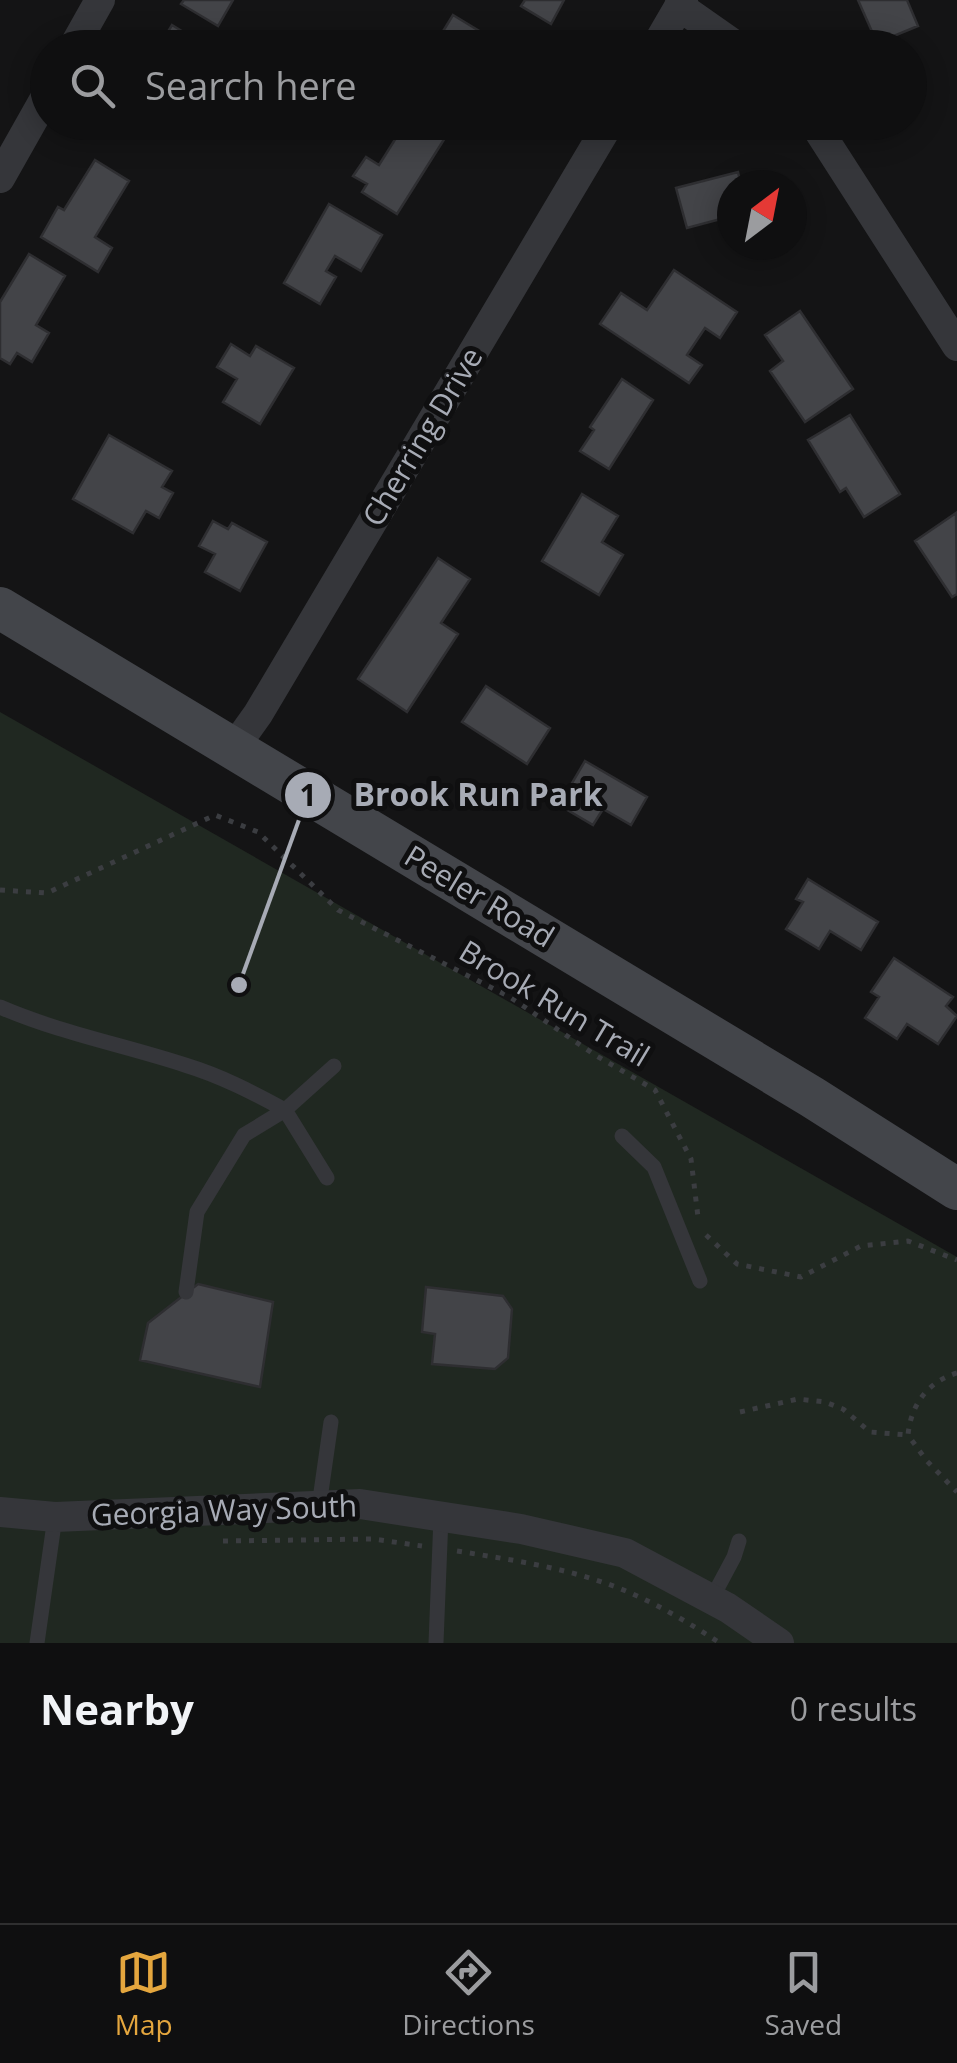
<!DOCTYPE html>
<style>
body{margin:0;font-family:"Open Sans",sans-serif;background:#1d1d1e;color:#f1f3f6}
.compass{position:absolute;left:717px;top:170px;width:90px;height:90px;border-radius:50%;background:#0f0f10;box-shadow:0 5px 25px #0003;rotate:32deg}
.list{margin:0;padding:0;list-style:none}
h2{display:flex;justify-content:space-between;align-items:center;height:130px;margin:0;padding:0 40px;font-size:42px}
h2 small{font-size:32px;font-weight:400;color:#9b9c9f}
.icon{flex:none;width:55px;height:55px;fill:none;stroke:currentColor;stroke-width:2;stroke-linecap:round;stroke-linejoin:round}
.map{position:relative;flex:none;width:957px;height:1643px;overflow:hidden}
.search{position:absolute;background:#0f0f10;box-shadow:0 5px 25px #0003;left:30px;right:30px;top:30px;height:110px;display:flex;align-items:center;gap:25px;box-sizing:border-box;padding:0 35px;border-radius:55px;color:#9b9c9f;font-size:38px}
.sheet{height:280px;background:#0f0f10}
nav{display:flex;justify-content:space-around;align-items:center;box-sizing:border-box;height:140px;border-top:2px solid #2f2f30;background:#0f0f10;font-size:28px;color:#9b9c9f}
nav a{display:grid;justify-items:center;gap:5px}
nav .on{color:#e4a63e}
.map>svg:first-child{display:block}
</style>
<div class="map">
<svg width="957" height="1643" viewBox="0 0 957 1643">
<rect width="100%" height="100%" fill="#141415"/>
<path fill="#202821" d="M 0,712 L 957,1257 L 957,1643 L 0,1643 Z"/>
<path fill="#434448" stroke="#2e2e31" stroke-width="2.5" d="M 184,0 L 233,0 L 218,26 L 181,4 Z
M 525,0 L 564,0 L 551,24 L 521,6 Z
M 858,0 L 907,0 L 918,26 L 877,43 Z
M 453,15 L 499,43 L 496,48 L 421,48 L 425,41 L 434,46 Z
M 172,25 L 206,46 L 204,48 L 158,48 Z
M 406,122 L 438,122 L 450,130 L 397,214 L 362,192 L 367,184 L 353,176 L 366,157 L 379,165 Z
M 95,160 L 129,181 L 95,237 L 112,248 L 98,272 L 41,237 L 58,207 L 64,210 Z
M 738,172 L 741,185 L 732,185 L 732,216 L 687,228 L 676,188 Z
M 329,204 L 382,235 L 361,271 L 335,256 L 326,271 L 336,277 L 320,304 L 284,283 Z
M 29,254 L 65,276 L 36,325 L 49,333 L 32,362 L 17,353 L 10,364 L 0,358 L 0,302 Z
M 674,270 L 737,312 L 720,338 L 705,328 L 687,355 L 702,365 L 689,383 L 600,324 L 621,293 L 647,310 Z
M 800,311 L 853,389 L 805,422 L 770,371 L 783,361 L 765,335 Z
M 231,344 L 250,356 L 256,346 L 294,368 L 260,424 L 223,402 L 237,379 L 217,367 Z
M 622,379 L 653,400 L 609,469 L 580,451 L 594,430 L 590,427 Z
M 850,415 L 900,494 L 864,517 L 846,488 L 840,492 L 808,440 Z
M 109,435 L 172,471 L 162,487 L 173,493 L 159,518 L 146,511 L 133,533 L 73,499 Z
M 582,494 L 618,516 L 602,542 L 623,555 L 599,595 L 542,561 Z
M 956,513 L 957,594 L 952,597 L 915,541 Z
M 213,521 L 228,529 L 232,523 L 267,542 L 240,591 L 205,572 L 215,554 L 199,546 Z
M 438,558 L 470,579 L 441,623 L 458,634 L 407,712 L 358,679 Z
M 486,686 L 550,728 L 527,764 L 462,722 Z
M 585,761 L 647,797 L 631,825 L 603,809 L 593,825 L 559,805 Z
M 808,879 L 878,922 L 861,950 L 830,931 L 819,949 L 786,929 L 803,902 L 796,899 Z
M 894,958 L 953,997 L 946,1006 L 957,1016 L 938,1044 L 907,1024 L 897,1039 L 865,1018 L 879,997 L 871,992 Z
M 198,1284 L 273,1302 L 260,1387 L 140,1360 L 148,1323 Z
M 426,1287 L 503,1296 L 512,1309 L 508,1358 L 495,1369 L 432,1364 L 435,1334 L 422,1332 Z"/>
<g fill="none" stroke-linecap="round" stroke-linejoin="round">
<path stroke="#3b3d41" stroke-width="5" stroke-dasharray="5 8" stroke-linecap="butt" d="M 0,890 L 47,893 L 215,815 L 258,832 L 338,910 L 510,997 L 595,1055 L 655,1090 L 691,1159 L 698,1217
M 706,1235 L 737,1264 L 801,1277 L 861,1246 L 908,1241 L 957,1260
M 957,1373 C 927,1382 911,1405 908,1435 L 926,1460 L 957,1492
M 740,1412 L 798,1399 L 825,1402 L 843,1409 L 870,1432 L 908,1435
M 223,1541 L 373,1539 L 422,1546
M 457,1551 C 506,1559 555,1566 602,1582 C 644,1596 683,1619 720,1643"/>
<path stroke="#35363a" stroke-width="15" d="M 0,1007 C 60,1033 124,1045 185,1065 C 221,1076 252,1092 285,1110
M 622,1136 L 654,1167 L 700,1281
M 327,1178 L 285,1110 L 334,1066
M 186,1292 L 197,1212 L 244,1135 L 285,1110
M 319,1506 L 331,1422
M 711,1600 L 734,1557 L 739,1541
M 37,1643 L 55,1517
M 436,1643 L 441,1517"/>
<path stroke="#35363a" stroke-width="30" d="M 679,6 L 739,48
M 73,48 L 100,0
M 655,48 L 683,0
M 813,122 L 957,346
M 0,178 L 48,93
M 233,749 L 258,714 L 610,122
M 0,1512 L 55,1517 L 360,1504 L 521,1529 L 625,1553 L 728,1608 L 779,1643"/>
<path stroke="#43454a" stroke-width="42" d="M 0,608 L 812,1097 L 957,1189"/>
</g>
<g text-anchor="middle" stroke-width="10" stroke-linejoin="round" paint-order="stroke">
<g font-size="30" fill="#a7abb5" stroke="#0f0f10">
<text transform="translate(423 437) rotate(-59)" y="10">Cherring Drive</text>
<text transform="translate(479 897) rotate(31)" y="10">Peeler Road</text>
<text transform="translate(554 1004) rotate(31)" y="10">Brook Run Trail</text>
<text transform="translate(224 1511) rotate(-2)" y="10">Georgia Way South</text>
</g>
</g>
<path fill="none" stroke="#a7abb5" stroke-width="4" d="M239 985L308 795"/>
<g fill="#a7abb5" stroke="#0f0f10" stroke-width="4">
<circle cx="239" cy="985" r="10"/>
<circle cx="308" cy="795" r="25"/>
</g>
<g font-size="30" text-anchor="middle" font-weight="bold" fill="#111">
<text x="308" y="806">1</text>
</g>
<g font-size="32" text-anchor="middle" font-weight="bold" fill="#a7abb5" stroke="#0f0f10" stroke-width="10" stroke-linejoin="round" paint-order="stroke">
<text x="478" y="806">Brook Run Park</text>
</g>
</svg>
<svg class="compass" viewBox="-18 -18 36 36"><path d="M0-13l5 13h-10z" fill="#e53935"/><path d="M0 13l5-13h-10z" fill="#9b9c9f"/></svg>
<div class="search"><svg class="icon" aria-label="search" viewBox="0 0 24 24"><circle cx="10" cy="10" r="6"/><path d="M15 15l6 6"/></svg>Search here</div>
</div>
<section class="sheet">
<h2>Nearby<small>0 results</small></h2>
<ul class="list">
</ul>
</section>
<nav>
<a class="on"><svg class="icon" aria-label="map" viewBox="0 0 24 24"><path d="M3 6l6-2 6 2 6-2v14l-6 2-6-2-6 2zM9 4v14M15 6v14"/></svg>Map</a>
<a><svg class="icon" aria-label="directions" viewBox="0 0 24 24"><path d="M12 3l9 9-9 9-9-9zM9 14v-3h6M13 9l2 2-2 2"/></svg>Directions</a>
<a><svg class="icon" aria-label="saved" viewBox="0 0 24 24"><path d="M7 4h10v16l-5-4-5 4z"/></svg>Saved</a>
</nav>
